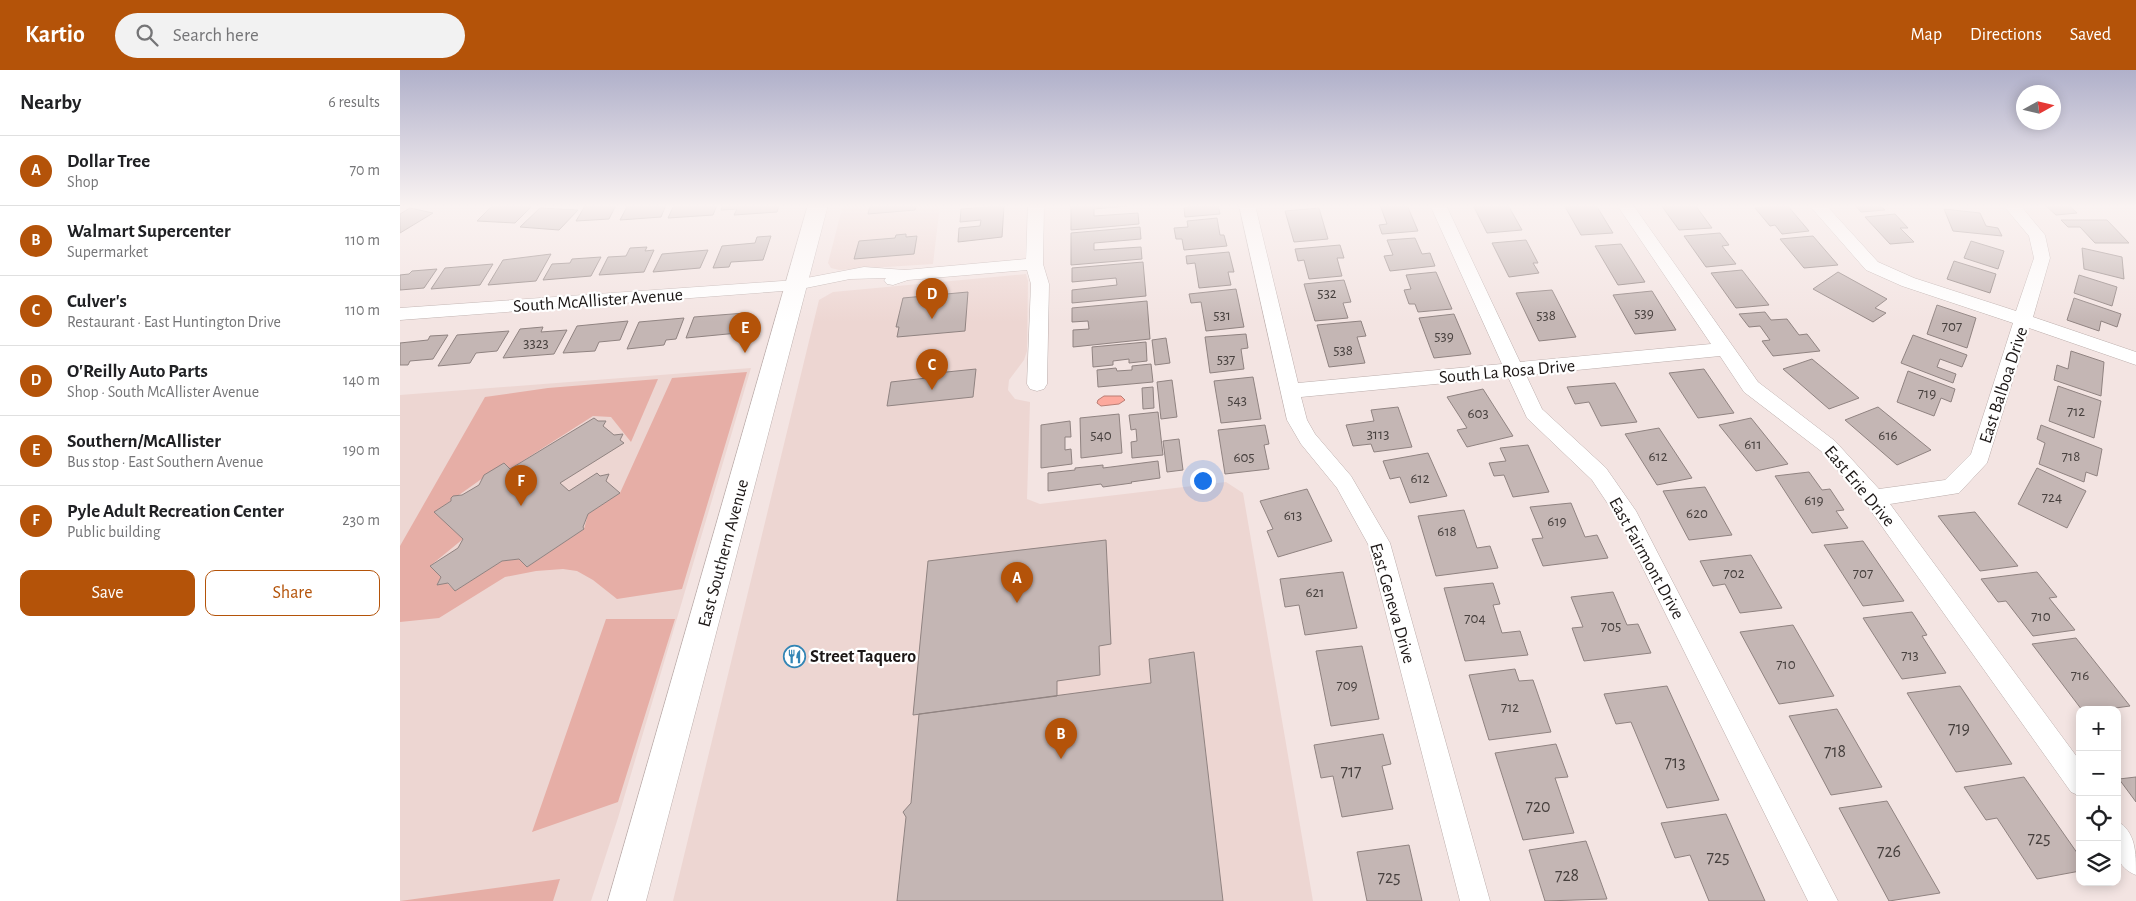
<!DOCTYPE html>
<meta charset="utf-8">
<style>
body{margin:0;font-family:"Alegreya Sans",sans-serif;background:#f2f2f2;color:#202124}
.controls{position:absolute;right:15px;bottom:15px;display:grid;overflow:hidden;border-radius:10px;box-shadow:0 2px 12px #0003}
.controls button{width:45px;height:45px;display:grid;place-items:center;padding:0;border:0;border-bottom:1px solid #e0e0e0;background:#fff;color:#202124;font:25px sans-serif}
.compass{position:absolute;left:1616px;top:15px;width:45px;height:45px;border-radius:50%;background:#fff;box-shadow:0 2px 12px #0003;rotate:82deg}
.you{position:absolute;left:802px;top:410px;width:18px;height:18px;margin:-12px;border:4px solid #fff;border-radius:50%;background:#1a73e8;box-shadow:0 0 0 8px #1a73e833}
.badge{display:grid;place-items:center;width:32px;height:32px;border-radius:50%;background:#b45309;color:#fff;font-size:16px;font-weight:700}
.pin{position:absolute;translate:-50% -41px;filter:drop-shadow(0 1px 2px #0008)}
.pin::after{content:'';position:absolute;top:26px;width:18px;height:15px;background:inherit;clip-path:polygon(0 0,100% 0,50% 100%)}
.list{margin:0;padding:0;list-style:none}
h2{display:flex;justify-content:space-between;align-items:center;height:65px;margin:0;padding:0 20px;font-size:21px}
h2 small{font-size:16px;font-weight:400;color:#757577}
.list li{display:grid;grid-template-columns:32px 1fr auto;gap:15px;align-items:center;box-sizing:border-box;height:70px;padding:0 20px;border-top:1px solid #e0e0e0}
.list b{display:block;font-size:19px;white-space:nowrap}
.list p{margin:0;font-size:16px;white-space:nowrap;color:#757577}
.list em{font-size:16px;font-style:normal;color:#757577}
.actions{display:flex;gap:10px;padding:15px 20px}
.actions a{flex:1;padding:11px 0;border:1px solid #b45309;border-radius:10px;text-align:center;font-size:18px;color:#b45309}
.actions .main{background:#b45309;color:#fff}
.icon{flex:none;width:28px;height:28px;fill:none;stroke:currentColor;stroke-width:2;stroke-linecap:round;stroke-linejoin:round}
.map{position:relative;flex:none;width:1736px;height:831px;overflow:hidden}
header{display:flex;align-items:center;gap:30px;box-sizing:border-box;height:70px;padding:0 25px;background:#b45309;color:#fff}
header strong{font-size:24px}
nav{display:flex;gap:28px;margin-inline-start:auto;font-size:18px}
.search{width:350px;height:45px;background:#f2f2f2;display:flex;align-items:center;gap:12px;box-sizing:border-box;padding:0 18px;border-radius:28px;color:#757577;font-size:19px}
main{display:flex}
aside{flex:1;background:#fff}
.map>svg:first-child{display:block}
</style>
<header>
<strong>Kartio</strong>
<div class="search"><svg class="icon" aria-label="search" viewBox="0 0 24 24"><circle cx="10" cy="10" r="6"/><path d="M15 15l6 6"/></svg>Search here</div>
<nav><a>Map</a><a>Directions</a><a>Saved</a></nav>
</header>
<main>
<aside>
<h2>Nearby<small>6 results</small></h2>
<ul class="list">
<li><span class="badge">A</span><div><b>Dollar Tree</b><p>Shop</p></div><em>70 m</em></li>
<li><span class="badge">B</span><div><b>Walmart Supercenter</b><p>Supermarket</p></div><em>110 m</em></li>
<li><span class="badge">C</span><div><b>Culver's</b><p>Restaurant · East Huntington Drive</p></div><em>110 m</em></li>
<li><span class="badge">D</span><div><b>O'Reilly Auto Parts</b><p>Shop · South McAllister Avenue</p></div><em>140 m</em></li>
<li><span class="badge">E</span><div><b>Southern/McAllister</b><p>Bus stop · East Southern Avenue</p></div><em>190 m</em></li>
<li><span class="badge">F</span><div><b>Pyle Adult Recreation Center</b><p>Public building</p></div><em>230 m</em></li>
</ul>
<div class="actions"><a class="main">Save</a><a>Share</a></div>
</aside>
<div class="map">
<svg width="1736" height="831" viewBox="0 0 1736 831">
<rect width="100%" height="100%" fill="#f3e4e2"/>
<path fill="#edd6d2" d="M 443,135 L 540,135 L 533,194 L 439,200 L 431,198 L 428,193 Z
M 626,204 L 628,211 L 627,281 L 624,290 L 609,310 L 608,320 L 615,329 L 630,332 L 627,429 L 640,434 L 826,412 L 843,423 L 913,831 L 273,831 L 419,230 L 433,222 Z
M 351,298 L 218,748 L 191,831 L 0,831 L 0,325 Z"/>
<path fill="#e6aea6" d="M 347,302 L 282,519 L 217,529 L 193,510 L 177,501 L 163,499 L 136,501 L 105,507 L 39,548 L 0,552 L 0,476 L 85,327 L 148,318 L 258,309 L 231,372 L 211,347 L 193,346 L 110,399 L 104,393 L 35,442 L 63,469 L 30,496 L 55,521 L 102,491 L 119,489 L 127,497 L 184,459 L 188,444 L 220,423 L 272,308 Z
M 206,549 L 275,549 L 218,732 L 132,762 Z
M 160,809 L 153,831 L 0,831 Z"/>
<path fill="#fda99d" stroke="#ba7e75" d="M 704,326 L 721,326 L 725,330 L 719,334 L 701,336 L 697,333 L 698,330 Z"/>
<path fill="#c4b6b4" stroke="#908381" d="M 93,135 L 97,135 L 131,137 L 115,153 L 77,151 Z
M 216,135 L 209,149 L 176,151 L 185,136 Z
M 228,135 L 266,135 L 261,147 L 220,150 Z
M 274,135 L 317,135 L 313,145 L 268,148 Z
M 323,135 L 379,135 L 377,142 L 334,145 L 337,139 L 321,140 Z
M 516,135 L 515,140 L 468,144 L 470,136 Z
M 671,135 L 737,135 L 694,139 L 694,146 L 738,143 L 739,154 L 671,160 Z
M 788,135 L 818,135 L 820,144 L 785,147 L 784,138 L 789,137 Z
M 980,135 L 1007,135 L 1018,161 L 982,164 L 979,155 L 987,154 Z
M 1073,135 L 1108,135 L 1122,160 L 1087,163 Z
M 1164,135 L 1196,135 L 1213,163 L 1181,165 Z
M 1261,135 L 1295,135 L 1312,158 L 1279,160 Z
M 1387,135 L 1409,161 L 1382,164 L 1375,155 L 1370,156 L 1355,138 Z
M 1455,135 L 1480,135 L 1485,140 L 1461,142 Z
M 1645,135 L 1668,135 L 1677,143 L 1656,145 Z
M 604,136 L 602,167 L 558,172 L 559,158 L 580,156 L 581,150 L 560,152 L 561,139 Z
M 10,138 L 33,143 L 0,163 L 0,144 Z
M 140,138 L 178,140 L 159,160 L 120,157 Z
M 919,138 L 928,169 L 894,172 L 885,141 Z
M 1544,139 L 1580,143 L 1586,156 L 1598,158 L 1602,166 L 1553,161 Z
M 1495,144 L 1508,158 L 1500,158 L 1514,172 L 1490,174 L 1465,147 Z
M 817,148 L 820,165 L 824,165 L 827,176 L 784,180 L 782,169 L 776,169 L 774,158 L 788,157 L 787,151 Z
M 1661,150 L 1707,150 L 1729,173 L 1695,173 L 1680,157 L 1668,157 Z
M 740,157 L 741,169 L 694,173 L 694,180 L 741,177 L 742,189 L 671,195 L 671,163 Z
M 1320,163 L 1329,175 L 1322,176 L 1336,194 L 1306,197 L 1284,166 Z
M 506,164 L 506,167 L 517,166 L 514,184 L 454,189 L 459,171 L 495,168 L 496,165 Z
M 371,166 L 363,190 L 331,192 L 329,197 L 313,198 L 322,176 L 355,173 L 357,167 Z
M 1413,166 L 1438,195 L 1404,198 L 1380,169 Z
M 1015,168 L 1022,184 L 1030,183 L 1035,196 L 990,201 L 984,186 L 993,185 L 987,170 Z
M 1126,170 L 1138,193 L 1133,193 L 1139,203 L 1109,207 L 1092,173 Z
M 1571,171 L 1604,181 L 1598,199 L 1564,188 Z
M 1221,174 L 1245,212 L 1218,215 L 1195,176 Z
M 940,175 L 944,188 L 937,188 L 942,206 L 909,209 L 904,190 L 898,191 L 895,179 Z
M 247,177 L 245,181 L 254,180 L 244,202 L 199,205 L 208,187 L 226,186 L 230,178 Z
M 1682,178 L 1722,187 L 1724,209 L 1684,199 Z
M 308,180 L 300,198 L 253,202 L 262,184 Z
M 829,182 L 834,202 L 828,202 L 831,215 L 799,218 L 795,193 L 787,194 L 786,186 Z
M 151,184 L 136,211 L 88,215 L 103,190 Z
M 201,187 L 191,206 L 143,210 L 152,194 L 170,193 L 172,189 Z
M 1554,191 L 1596,204 L 1590,223 L 1547,209 Z
M 743,192 L 746,226 L 672,233 L 672,220 L 717,215 L 716,208 L 672,212 L 672,198 Z
M 93,194 L 80,215 L 31,219 L 45,198 Z
M 37,199 L 24,218 L 0,220 L 0,205 L 9,204 L 12,201 Z
M 1342,200 L 1369,235 L 1336,238 L 1311,203 Z
M 1036,202 L 1052,239 L 1018,242 L 1015,234 L 1009,234 L 1004,220 L 1011,219 L 1006,205 Z
M 1438,202 L 1487,229 L 1475,238 L 1486,243 L 1473,252 L 1413,219 Z
M 1679,205 L 1717,217 L 1712,236 L 1674,223 Z
M 944,210 L 951,232 L 943,233 L 948,248 L 915,251 L 904,214 Z
M 836,219 L 844,257 L 806,261 L 801,232 L 791,233 L 789,224 Z
M 1152,220 L 1176,267 L 1139,271 L 1116,223 Z
M 1252,221 L 1276,260 L 1235,264 L 1213,225 Z
M 568,222 L 565,261 L 497,267 L 499,257 L 496,257 L 503,228 Z
M 1674,228 L 1721,244 L 1717,257 L 1701,251 L 1699,261 L 1667,250 Z
M 747,231 L 750,269 L 673,277 L 673,260 L 689,259 L 688,251 L 672,252 L 672,238 Z
M 1537,235 L 1576,248 L 1567,278 L 1527,264 Z
M 1365,242 L 1371,250 L 1387,249 L 1399,265 L 1407,264 L 1420,281 L 1373,286 L 1362,271 L 1370,270 L 1360,256 L 1349,257 L 1339,244 Z
M 345,243 L 338,263 L 286,268 L 294,247 Z
M 1054,244 L 1071,284 L 1034,288 L 1019,248 Z
M 284,248 L 276,269 L 266,270 L 264,275 L 227,279 L 239,252 Z
M 228,251 L 220,270 L 199,272 L 195,281 L 163,283 L 177,256 Z
M 961,251 L 966,266 L 957,267 L 965,293 L 929,297 L 917,255 Z
M 143,257 L 141,262 L 167,260 L 154,284 L 103,288 L 120,259 Z
M 109,261 L 97,281 L 76,283 L 70,293 L 38,296 L 57,265 Z
M 846,264 L 848,278 L 841,279 L 844,299 L 810,303 L 805,267 Z
M 48,265 L 33,289 L 10,291 L 8,295 L 0,295 L 0,273 L 28,270 L 30,266 Z
M 1513,265 L 1567,285 L 1562,297 L 1540,289 L 1537,297 L 1556,304 L 1553,313 L 1501,293 Z
M 766,268 L 770,293 L 755,295 L 752,270 Z
M 746,272 L 747,291 L 729,293 L 729,289 L 713,291 L 713,295 L 693,297 L 692,277 Z
M 1671,281 L 1704,292 L 1701,326 L 1654,310 L 1657,295 L 1668,299 Z
M 1412,289 L 1459,328 L 1429,339 L 1383,299 Z
M 751,294 L 753,312 L 698,317 L 697,300 L 716,298 L 717,301 L 732,300 L 732,296 Z
M 576,299 L 573,327 L 487,336 L 491,312 L 527,308 L 527,304 Z
M 1304,299 L 1334,343 L 1298,348 L 1269,303 Z
M 1508,301 L 1555,319 L 1551,332 L 1541,328 L 1534,346 L 1497,332 Z
M 853,307 L 861,349 L 821,353 L 814,311 Z
M 772,310 L 777,347 L 761,349 L 757,312 Z
M 1215,313 L 1237,352 L 1201,356 L 1189,332 L 1175,334 L 1167,317 Z
M 1658,316 L 1701,331 L 1694,368 L 1649,351 Z
M 753,317 L 754,338 L 743,339 L 742,318 Z
M 1083,319 L 1113,366 L 1067,377 L 1057,360 L 1067,358 L 1047,327 Z
M 998,337 L 1012,377 L 974,382 L 971,374 L 953,376 L 946,355 L 974,351 L 971,340 Z
M 1478,337 L 1531,380 L 1497,395 L 1445,350 Z
M 758,342 L 763,385 L 732,388 L 731,372 L 737,371 L 736,359 L 731,360 L 729,345 Z
M 719,344 L 722,383 L 681,388 L 680,348 Z
M 194,348 L 198,351 L 206,351 L 203,356 L 214,365 L 223,364 L 220,370 L 224,373 L 160,413 L 169,421 L 197,403 L 200,406 L 209,404 L 206,411 L 220,423 L 188,444 L 183,457 L 184,459 L 127,497 L 119,489 L 102,491 L 55,521 L 48,513 L 37,515 L 41,507 L 30,496 L 58,478 L 63,469 L 34,442 L 51,431 L 51,428 L 53,426 L 62,425 L 79,415 L 84,405 L 104,393 L 110,399 Z
M 1351,348 L 1388,394 L 1356,401 L 1319,355 Z
M 670,351 L 671,367 L 665,367 L 665,380 L 671,379 L 672,394 L 641,398 L 641,355 Z
M 865,355 L 869,374 L 864,375 L 869,399 L 825,404 L 818,360 Z
M 1641,355 L 1702,379 L 1697,406 L 1686,402 L 1684,412 L 1639,394 L 1645,373 L 1637,369 Z
M 1259,358 L 1292,408 L 1257,415 L 1225,364 Z
M 779,369 L 783,400 L 767,402 L 763,371 Z
M 1128,375 L 1149,422 L 1113,427 L 1104,405 L 1094,406 L 1089,393 L 1106,391 L 1100,378 Z
M 1028,383 L 1047,426 L 1010,433 L 1000,407 L 990,409 L 983,391 Z
M 758,391 L 760,408 L 731,412 L 732,413 L 703,417 L 701,414 L 648,421 L 648,403 L 675,400 L 675,398 L 703,395 L 703,398 Z
M 1637,398 L 1686,421 L 1667,458 L 1618,434 Z
M 1409,402 L 1422,420 L 1430,419 L 1444,440 L 1436,441 L 1448,458 L 1412,463 L 1375,406 Z
M 1305,417 L 1332,465 L 1289,470 L 1263,421 Z
M 907,419 L 932,471 L 878,487 L 867,461 L 873,459 L 860,431 Z
M 1171,433 L 1185,467 L 1197,465 L 1208,488 L 1143,496 L 1132,469 L 1143,468 L 1130,437 Z
M 1064,440 L 1077,478 L 1090,476 L 1098,498 L 1036,506 L 1018,446 Z
M 1575,442 L 1618,496 L 1580,501 L 1538,446 Z
M 706,470 L 711,574 L 699,576 L 700,605 L 657,611 L 657,626 L 513,645 L 528,491 Z
M 1463,471 L 1504,531 L 1463,536 L 1424,475 Z
M 1351,485 L 1382,538 L 1340,543 L 1325,514 L 1313,516 L 1300,491 Z
M 943,502 L 957,558 L 905,565 L 899,535 L 885,537 L 880,509 Z
M 1637,502 L 1657,527 L 1649,528 L 1675,560 L 1633,566 L 1606,531 L 1598,532 L 1581,509 Z
M 1093,513 L 1100,534 L 1093,535 L 1102,563 L 1120,561 L 1128,585 L 1065,591 L 1044,518 Z
M 1213,522 L 1227,555 L 1238,554 L 1251,583 L 1184,591 L 1172,558 L 1183,557 L 1171,527 Z
M 1512,542 L 1527,565 L 1522,566 L 1546,603 L 1502,609 L 1463,548 Z
M 1393,555 L 1434,626 L 1379,634 L 1340,562 Z
M 1676,568 L 1730,636 L 1701,640 L 1682,640 L 1632,574 Z
M 962,576 L 979,649 L 931,656 L 916,581 Z
M 794,582 L 823,831 L 497,831 L 506,747 L 503,742 L 511,733 L 519,644 L 751,613 L 749,589 Z
M 1115,599 L 1119,611 L 1133,610 L 1151,662 L 1089,670 L 1069,605 Z
M 1267,616 L 1319,730 L 1267,738 L 1231,652 L 1216,654 L 1204,624 Z
M 1560,616 L 1612,694 L 1556,702 L 1507,623 Z
M 1437,639 L 1482,717 L 1431,725 L 1389,646 Z
M 983,664 L 991,694 L 982,696 L 993,739 L 942,747 L 933,706 L 921,708 L 914,675 Z
M 1156,674 L 1168,707 L 1155,708 L 1174,763 L 1123,770 L 1095,683 Z
M 1624,707 L 1680,787 L 1680,801 L 1637,809 L 1597,748 L 1586,750 L 1564,717 Z
M 1736,707 L 1736,732 L 1719,709 Z
M 1487,731 L 1540,823 L 1489,831 L 1439,738 Z
M 1326,744 L 1365,831 L 1309,831 L 1290,785 L 1275,788 L 1261,753 Z
M 1186,771 L 1207,829 L 1145,831 L 1129,780 Z
M 1009,775 L 1022,831 L 967,831 L 957,782 Z"/>
<g fill="none" stroke-linecap="round" stroke-linejoin="round">
<defs>
<path id="street" d="M 628,135 L 644,135 L 643,194 L 649,214 L 647,314 L 644,319 L 637,321 L 630,319 L 627,314 L 631,214 L 627,200 L 508,210 L 493,215 L 487,214 L 484,210 L 486,208 L 450,209 L 396,220 L 0,250 L 0,238 L 396,210 L 464,197 L 505,200 L 626,189 Z
M 839,135 L 855,135 L 898,313 L 1102,294 L 1030,135 L 1046,135 L 1120,292 L 1311,274 L 1217,135 L 1233,135 L 1358,312 L 1435,371 L 1479,419 L 1545,410 L 1571,384 L 1613,253 L 1502,216 L 1466,200 L 1409,135 L 1426,135 L 1478,192 L 1514,208 L 1616,241 L 1634,188 L 1629,166 L 1603,135 L 1620,135 L 1645,165 L 1650,188 L 1633,247 L 1736,282 L 1736,295 L 1629,258 L 1587,393 L 1559,423 L 1490,434 L 1680,691 L 1680,726 L 1671,722 L 1466,434 L 1421,381 L 1344,322 L 1320,286 L 1126,305 L 1142,339 L 1206,398 L 1236,441 L 1438,831 L 1408,831 L 1220,452 L 1192,410 L 1127,348 L 1108,307 L 901,327 L 907,350 L 915,364 L 951,406 L 990,473 L 1090,831 L 1060,831 L 968,474 L 937,418 L 901,374 L 887,350 Z
M 1717,751 C 1736,762 1736,782 1736,805 C 1711,795 1717,774 1717,751 Z"/>
<path id="secondary" d="M 408,135 L 428,135 L 246,831 L 208,831 Z"/>
</defs>
<use href="#street" stroke="#bcaeac" stroke-width="1"/>
<use href="#secondary" stroke="#bcaeac" stroke-width="1"/>
<use href="#street" fill="#fff" fill-rule="evenodd"/>
<use href="#secondary" fill="#fff" fill-rule="evenodd"/>
</g>
<linearGradient id="sky" x2="0" y2="1"><stop stop-color="#b0b0ca"/><stop offset="0.54" stop-color="#faf3f2"/><stop offset="1" stop-color="#faf3f2" stop-opacity="0"/></linearGradient>
<rect width="1736" height="252" fill="url(#sky)"/>
<defs>
<symbol id="restaurant-ring" viewBox="-11 -11 22 22"><circle r="9.5" fill="#fff" stroke="#3285b5" stroke-width="1.5"/><path d="M-5-6h1v4h1v-4h1v4h1v-4h1v5L-1.5 .5V6h-2V.5L-5-1ZM5-6V6H3V1.5H1.5Q1.5-4 5-6Z" fill="#3285b5"/></symbol>
</defs>
<g fill-rule="evenodd">
<use href="#restaurant-ring" x="382" y="574" width="25" height="25"/>
</g>
<g text-anchor="middle" stroke-width="4.5" stroke-linejoin="round" paint-order="stroke">
<g font-size="15" fill="#47403e">
<text x="927" y="228">532</text>
<text x="1244" y="248">539</text>
<text x="822" y="250">531</text>
<text x="1146" y="250">538</text>
<text x="1552" y="261">707</text>
<text x="1044" y="271">539</text>
<text x="136" y="278">3323</text>
<text x="943" y="285">538</text>
<text x="826" y="294">537</text>
<text x="1527" y="328">719</text>
<text x="837" y="335">543</text>
<text x="1676" y="346">712</text>
<text x="1078" y="348">603</text>
<text x="978" y="369">3113</text>
<text x="701" y="370">540</text>
<text x="1488" y="370">616</text>
<text x="1353" y="379">611</text>
<text x="1258" y="391">612</text>
<text x="1671" y="391">718</text>
<text x="844" y="392">605</text>
<text x="1020" y="413">612</text>
<text x="1652" y="432">724</text>
<text x="1414" y="435">619</text>
<text x="1297" y="448">620</text>
<text x="893" y="450">613</text>
<text x="1157" y="456">619</text>
<text x="1047" y="466">618</text>
<text x="1334" y="508">702</text>
<text x="1463" y="508">707</text>
<text x="915" y="527">621</text>
<text x="1641" y="551">710</text>
<text x="1075" y="553">704</text>
<text x="1211" y="561">705</text>
<text x="1510" y="590">713</text>
<text x="1386" y="599">710</text>
<text x="1680" y="610">716</text>
<text x="947" y="620">709</text>
<text x="1110" y="642">712</text>
</g>
<g font-size="18" fill="#1d1817" stroke="#fff">
<text transform="translate(198 230) rotate(-4)" y="6">South McAllister Avenue</text>
<text transform="translate(1107 301) rotate(-5)" y="6">South La Rosa Drive</text>
<text transform="translate(1603 315) rotate(-72)" y="6">East Balboa Drive</text>
<text transform="translate(1460 416) rotate(50)" y="6">East Erie Drive</text>
<text transform="translate(323 483) rotate(-75)" y="6">East Southern Avenue</text>
<text transform="translate(1247 488) rotate(61)" y="6">East Fairmont Drive</text>
<text transform="translate(993 533) rotate(74)" y="6">East Geneva Drive</text>
</g>
<g font-size="18" font-weight="bold" fill="#1d1817" stroke="#fff" text-anchor="start">
<text x="410" y="592">Street Taquero</text>
</g>
<g font-size="18" fill="#47403e">
<text x="1559" y="664">719</text>
<text x="1435" y="687">718</text>
<text x="1275" y="698">713</text>
<text x="951" y="707">717</text>
<text x="1138" y="742">720</text>
<text x="1639" y="774">725</text>
<text x="1489" y="787">726</text>
<text x="1318" y="793">725</text>
<text x="1167" y="811">728</text>
<text x="989" y="813">725</text>
</g>
</g>
</svg>
<div class="controls">
<button>+</button>
<button>−</button>
<button><svg class="icon" aria-label="locate" viewBox="0 0 24 24"><circle cx="12" cy="12" r="6"/><path d="M12 2v4M12 18v4M2 12h4M18 12h4"/></svg></button>
<button><svg class="icon" aria-label="layers" viewBox="0 0 24 24"><path d="M12 4l9 5-9 5-9-5zM3 14l9 5 9-5"/></svg></button>
</div>
<svg class="compass" viewBox="-18 -18 36 36"><path d="M0-13l5 13h-10z" fill="#e53935"/><path d="M0 13l5-13h-10z" fill="#757577"/></svg>
<div class="you"></div>
<div class="pin badge" style="left:617px;top:533px">A</div>
<div class="pin badge" style="left:661px;top:689px">B</div>
<div class="pin badge" style="left:532px;top:320px">C</div>
<div class="pin badge" style="left:532px;top:249px">D</div>
<div class="pin badge" style="left:345px;top:283px">E</div>
<div class="pin badge" style="left:121px;top:436px">F</div>
</div>
</main>
